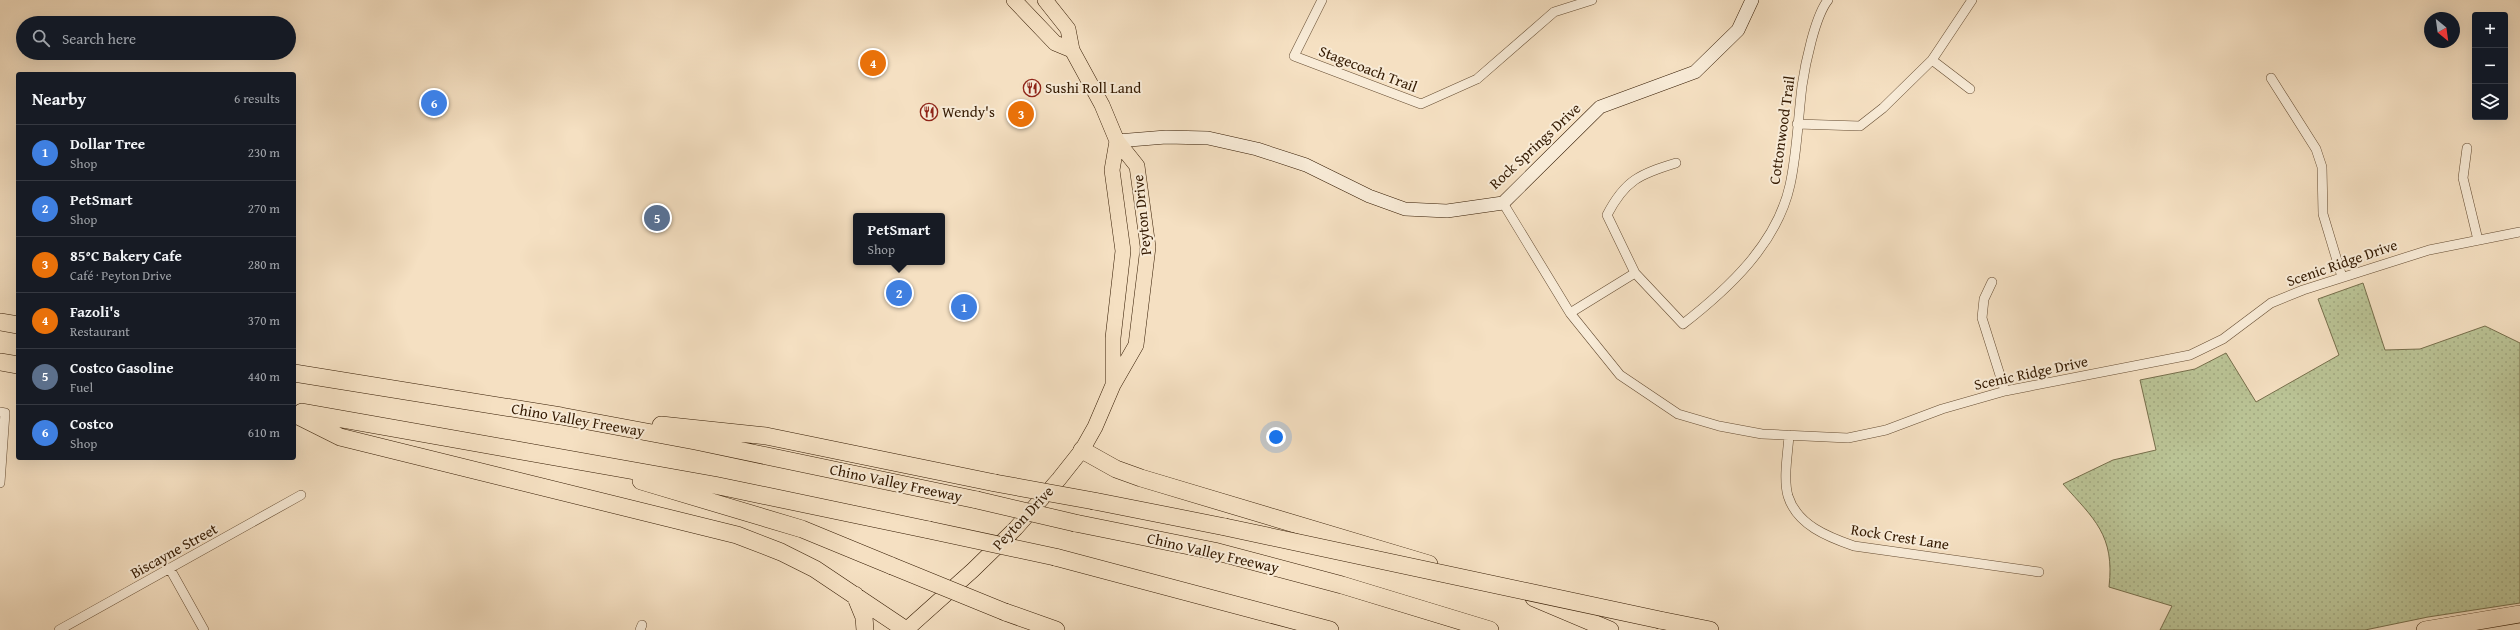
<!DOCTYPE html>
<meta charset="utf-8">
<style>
body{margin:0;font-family:"Gentium Book Plus",serif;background:#20242c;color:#f1f3f6}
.controls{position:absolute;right:12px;top:12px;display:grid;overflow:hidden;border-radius:4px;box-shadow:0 4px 16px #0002}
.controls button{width:36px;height:36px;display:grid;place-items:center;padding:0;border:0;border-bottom:1px solid #363941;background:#171b24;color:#f1f3f6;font:20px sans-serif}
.compass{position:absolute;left:2424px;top:12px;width:36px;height:36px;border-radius:50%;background:#171b24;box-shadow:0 4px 16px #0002;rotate:151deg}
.you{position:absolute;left:1276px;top:437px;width:14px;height:14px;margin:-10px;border:3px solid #fff;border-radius:50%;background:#1a73e8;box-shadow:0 0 0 6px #1a73e833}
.badge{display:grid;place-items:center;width:26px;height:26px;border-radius:50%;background:#7c3aed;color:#fff;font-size:13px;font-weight:700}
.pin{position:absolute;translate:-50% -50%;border:2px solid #fff;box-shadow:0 1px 4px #0006}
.popup{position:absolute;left:853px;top:213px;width:92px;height:52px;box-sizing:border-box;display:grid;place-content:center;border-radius:4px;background:#171b24;filter:drop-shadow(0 1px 3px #0005);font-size:13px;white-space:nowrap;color:#9ea1a6}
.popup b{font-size:15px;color:#f1f3f6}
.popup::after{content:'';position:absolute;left:50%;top:100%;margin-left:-8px;border:8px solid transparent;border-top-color:#171b24}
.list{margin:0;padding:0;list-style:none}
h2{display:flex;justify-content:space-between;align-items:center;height:52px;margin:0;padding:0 16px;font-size:17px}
h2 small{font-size:13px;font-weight:400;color:#9ea1a6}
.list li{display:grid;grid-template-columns:26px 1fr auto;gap:12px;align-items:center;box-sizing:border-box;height:56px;padding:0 16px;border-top:1px solid #363941}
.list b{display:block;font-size:15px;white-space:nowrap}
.list p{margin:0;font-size:13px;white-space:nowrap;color:#9ea1a6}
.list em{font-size:13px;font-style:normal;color:#9ea1a6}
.icon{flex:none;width:22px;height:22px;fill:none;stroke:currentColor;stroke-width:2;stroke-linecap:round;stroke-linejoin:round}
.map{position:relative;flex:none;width:2520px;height:630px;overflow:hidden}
.search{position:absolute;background:#171b24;box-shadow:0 4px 16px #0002;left:16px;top:16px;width:280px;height:44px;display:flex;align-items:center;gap:10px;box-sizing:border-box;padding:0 14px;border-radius:22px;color:#9ea1a6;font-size:15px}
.panel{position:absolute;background:#171b24;box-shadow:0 4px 16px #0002;left:16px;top:72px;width:280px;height:388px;border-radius:4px}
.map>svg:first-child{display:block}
</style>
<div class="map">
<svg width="2520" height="630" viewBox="0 0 2520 630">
<defs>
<pattern id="grass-dots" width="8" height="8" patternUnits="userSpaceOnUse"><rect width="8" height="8" fill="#bac395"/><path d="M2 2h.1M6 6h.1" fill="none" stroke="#a0a77f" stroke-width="1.8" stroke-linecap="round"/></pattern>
</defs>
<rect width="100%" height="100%" fill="#f5e0c2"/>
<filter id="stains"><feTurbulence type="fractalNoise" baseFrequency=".005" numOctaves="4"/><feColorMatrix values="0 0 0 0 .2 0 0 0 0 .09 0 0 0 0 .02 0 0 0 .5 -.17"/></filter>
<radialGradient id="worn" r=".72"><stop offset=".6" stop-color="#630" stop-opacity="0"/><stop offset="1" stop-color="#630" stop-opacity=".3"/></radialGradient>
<path fill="url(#grass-dots)" stroke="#766e4b" d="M 2363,283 L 2385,350 L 2420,349 L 2485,326 L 2520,343 L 2520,603 L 2428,617 L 2365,630 L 2160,630 L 2172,606 L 2109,587 C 2115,535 2094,519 2063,484 L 2113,460 L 2156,450 L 2140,380 L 2195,369 L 2226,353 L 2256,402 L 2339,355 L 2318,299 Z"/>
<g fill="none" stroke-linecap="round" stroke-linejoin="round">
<defs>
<path id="street" d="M 1322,0 L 1294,56 L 1421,104 L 1477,79 L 1554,12 L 1592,0
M 1932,60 L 1970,89
M 2271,78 L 2316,149 L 2322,167 L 2323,214 L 2342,277
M 1797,124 L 1860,126 L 1883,108 L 1932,60 L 1972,0
M 2467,148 L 2463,178 L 2478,240
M 1676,163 C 1640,174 1625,180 1607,215 L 1635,273 L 1683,324 C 1728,289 1777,244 1790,185 C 1797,153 1798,119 1802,86 C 1805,65 1815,16 1828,0
M 1503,203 L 1570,313 L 1620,375 L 1678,414 L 1719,426 L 1762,434 L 1848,438 L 1886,430 L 1942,409 L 2005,391 L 2190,355 L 2223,339 L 2271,303 L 2303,290 L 2429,250 L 2520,232
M 1992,282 L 1984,299 L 1982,318 L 2005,391
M 1570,313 L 1635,273
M 0,412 L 5,413 L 0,483
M 1789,435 C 1788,453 1783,478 1788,496 C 1797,525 1828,537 1854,546 L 2039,572
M 170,569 L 204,630
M 59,630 L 301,495
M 640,630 L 642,625"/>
<path id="secondary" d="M 1117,141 L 1166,137 L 1208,138 L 1257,149 L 1306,165 L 1369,196 L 1405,209 L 1447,211 L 1503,203 L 1600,107 L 1695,72 L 1738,30 L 1752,0"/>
<path id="primary" d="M 1014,0 L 1055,43 L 1072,50
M 1113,384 L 1113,338 L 1123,251 L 1112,170 L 1117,141
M 906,630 L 973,570 L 1016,528 L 1059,479 L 1082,450 L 1095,427 L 1113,385 L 1136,345 L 1148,247 L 1137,166 L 1117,141 L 1102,105 L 1072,50 L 1068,29 L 1045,0"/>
<path id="highway" d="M 0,322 L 18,325
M 0,362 L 18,365
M 294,373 L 561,416 L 695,441 L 977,500
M 302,412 L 714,485 L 929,530
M 294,414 L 340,437 L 737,535 L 781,552 L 815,569 L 906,630
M 661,425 L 766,436 L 995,483
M 1082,450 L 1116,469 L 1141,478 L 1429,564
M 641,481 L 802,529 L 892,566
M 1094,501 L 1225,527
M 1075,523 L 1214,551 L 1342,585 L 1490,630
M 1055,557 L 1330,630
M 855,595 L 864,617 L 865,630
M 1534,598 L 1610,630
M 1005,612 L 1056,630
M 1660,620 L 1710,630
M 2425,630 L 2520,614"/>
</defs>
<use href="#street" stroke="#644b31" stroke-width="10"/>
<use href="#secondary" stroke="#331901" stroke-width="14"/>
<use href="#primary" stroke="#331901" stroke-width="16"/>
<use href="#highway" stroke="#331901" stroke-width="18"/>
<use href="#street" stroke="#f8ebd7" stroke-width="9"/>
<use href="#secondary" stroke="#f8ebd7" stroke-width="13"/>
<use href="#primary" stroke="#f5e0c2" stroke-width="15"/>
<use href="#highway" stroke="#f5e0c2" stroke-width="17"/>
<defs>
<path id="highway-bridge" d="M 995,483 L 1094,501
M 977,500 L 1075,523
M 1225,527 L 1660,620
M 929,530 L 1055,557
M 892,566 L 1005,612"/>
</defs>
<use href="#highway-bridge" stroke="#331901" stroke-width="18" stroke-linecap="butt"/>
<use href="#highway-bridge" stroke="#f5e0c2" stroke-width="17"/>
</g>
<defs>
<symbol id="restaurant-ring" viewBox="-11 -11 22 22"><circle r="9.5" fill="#f8ebd7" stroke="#8f2418" stroke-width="1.5"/><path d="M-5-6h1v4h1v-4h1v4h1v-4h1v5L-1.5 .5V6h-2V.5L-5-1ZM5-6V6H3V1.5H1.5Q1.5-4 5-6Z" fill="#8f2418"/></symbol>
</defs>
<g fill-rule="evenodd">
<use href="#restaurant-ring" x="1022" y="78" width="20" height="20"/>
<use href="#restaurant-ring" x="919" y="102" width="20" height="20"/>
</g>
<g text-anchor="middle" stroke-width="4" stroke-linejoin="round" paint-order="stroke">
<g font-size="15" fill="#331901" stroke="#f8ebd7">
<text transform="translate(1368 69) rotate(21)" y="5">Stagecoach Trail</text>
<text transform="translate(1782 130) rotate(-82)" y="5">Cottonwood Trail</text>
<text transform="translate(1535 146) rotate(-43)" y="5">Rock Springs Drive</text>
<text transform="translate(1142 215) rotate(-96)" y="5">Peyton Drive</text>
<text transform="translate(2342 263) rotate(-19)" y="5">Scenic Ridge Drive</text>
<text transform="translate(2031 373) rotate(-12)" y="5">Scenic Ridge Drive</text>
<text transform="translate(578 420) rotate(10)" y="5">Chino Valley Freeway</text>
<text transform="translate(896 483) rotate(12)" y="5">Chino Valley Freeway</text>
<text transform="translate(1023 518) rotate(-47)" y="5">Peyton Drive</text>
<text transform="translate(1900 537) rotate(9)" y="5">Rock Crest Lane</text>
<text transform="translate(174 551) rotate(-29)" y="5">Biscayne Street</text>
<text transform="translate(1213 553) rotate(13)" y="5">Chino Valley Freeway</text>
</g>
<g font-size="15" fill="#331901" stroke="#f8ebd7" text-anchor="start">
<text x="1045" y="93">Sushi Roll Land</text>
<text x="942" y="117">Wendy's</text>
</g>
</g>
<rect width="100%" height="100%" filter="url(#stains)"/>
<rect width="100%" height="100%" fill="url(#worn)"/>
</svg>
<div class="controls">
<button>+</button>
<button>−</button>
<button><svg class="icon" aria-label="layers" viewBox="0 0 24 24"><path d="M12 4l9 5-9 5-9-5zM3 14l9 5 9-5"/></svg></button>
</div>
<svg class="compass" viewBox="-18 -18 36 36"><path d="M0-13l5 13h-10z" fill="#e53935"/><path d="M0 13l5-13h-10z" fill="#9ea1a6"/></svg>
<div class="you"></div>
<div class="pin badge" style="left:964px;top:307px;background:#3f7fe0">1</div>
<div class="pin badge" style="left:899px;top:293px;background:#3f7fe0">2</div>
<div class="popup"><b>PetSmart</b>Shop</div>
<div class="pin badge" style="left:1021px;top:114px;background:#e8710a">3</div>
<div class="pin badge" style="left:873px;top:63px;background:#e8710a">4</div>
<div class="pin badge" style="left:657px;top:218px;background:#5c6f8a">5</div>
<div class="pin badge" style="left:434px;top:103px;background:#3f7fe0">6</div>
<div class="search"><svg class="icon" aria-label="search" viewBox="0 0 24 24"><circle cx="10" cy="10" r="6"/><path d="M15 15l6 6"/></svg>Search here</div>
<section class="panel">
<h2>Nearby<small>6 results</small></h2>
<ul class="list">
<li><span class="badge" style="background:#3f7fe0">1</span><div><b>Dollar Tree</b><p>Shop</p></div><em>230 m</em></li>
<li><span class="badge" style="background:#3f7fe0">2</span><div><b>PetSmart</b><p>Shop</p></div><em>270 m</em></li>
<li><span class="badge" style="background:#e8710a">3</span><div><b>85°C Bakery Cafe</b><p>Café · Peyton Drive</p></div><em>280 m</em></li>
<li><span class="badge" style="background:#e8710a">4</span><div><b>Fazoli's</b><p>Restaurant</p></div><em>370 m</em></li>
<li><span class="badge" style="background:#5c6f8a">5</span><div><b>Costco Gasoline</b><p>Fuel</p></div><em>440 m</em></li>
<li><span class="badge" style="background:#3f7fe0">6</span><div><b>Costco</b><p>Shop</p></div><em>610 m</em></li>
</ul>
</section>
</div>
